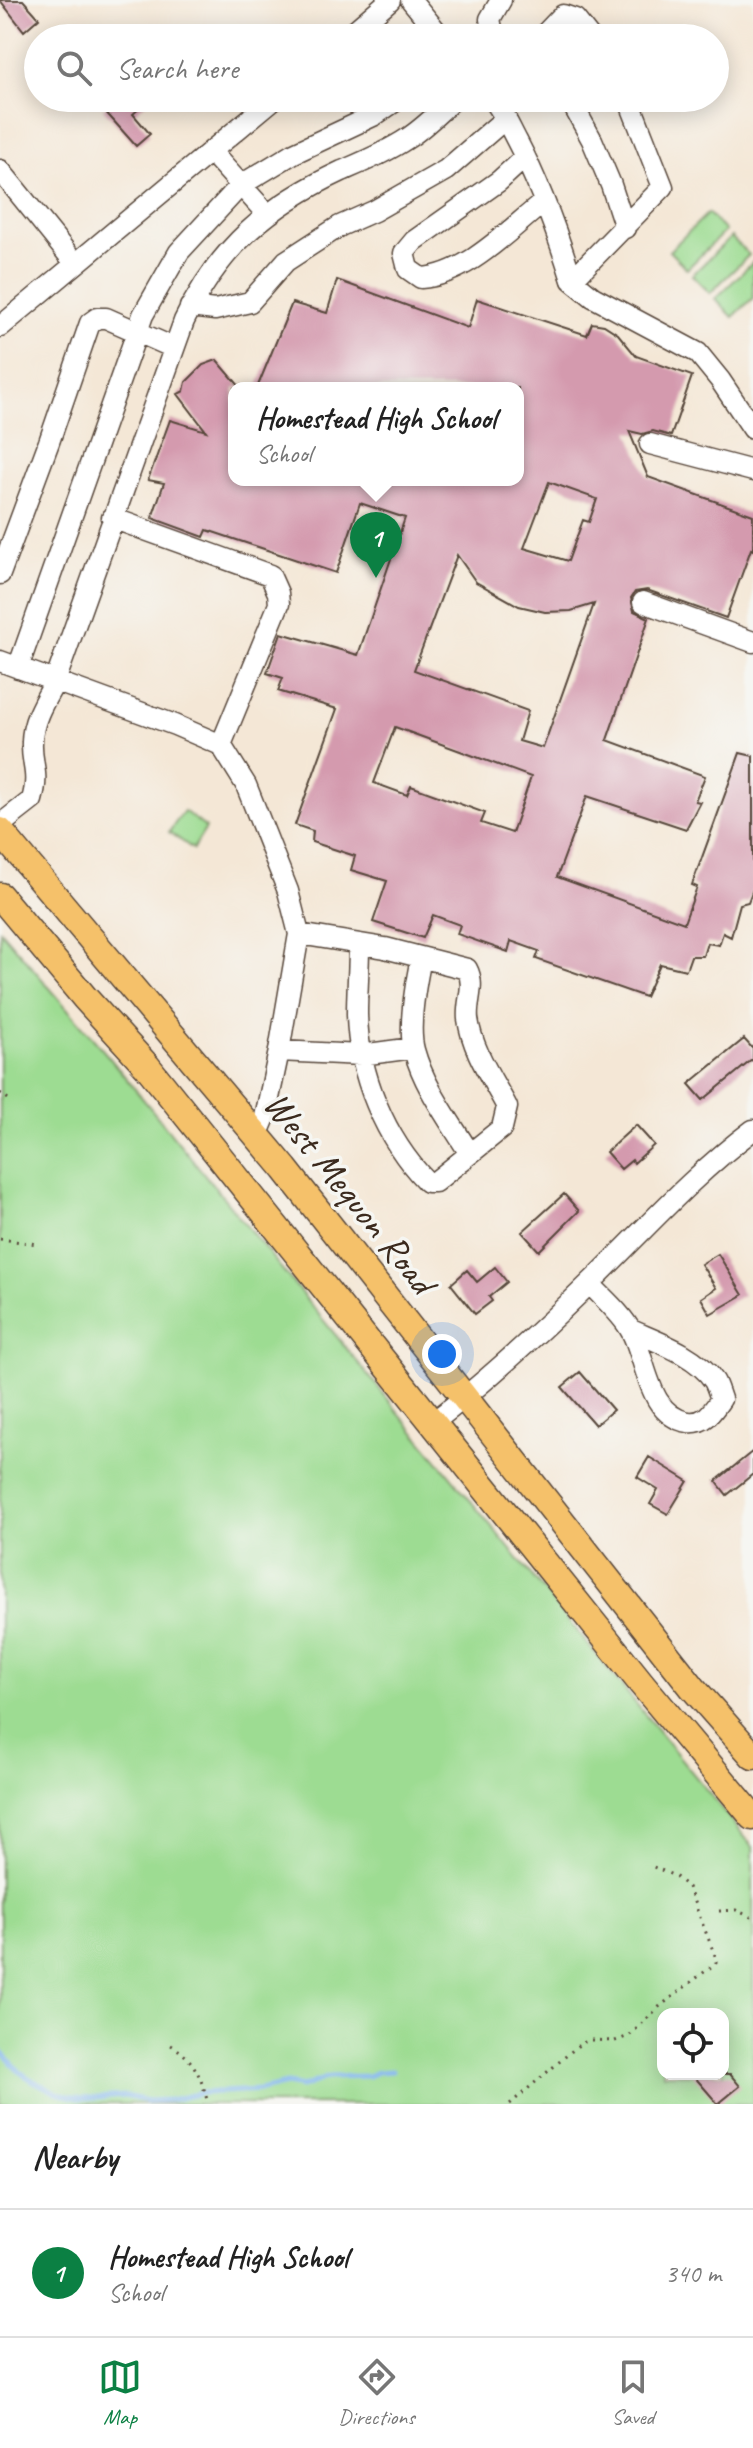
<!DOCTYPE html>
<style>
body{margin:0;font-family:Caveat,sans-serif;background:#f6f6f6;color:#222}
.controls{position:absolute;right:24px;bottom:24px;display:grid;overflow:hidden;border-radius:16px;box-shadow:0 4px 20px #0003}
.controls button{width:72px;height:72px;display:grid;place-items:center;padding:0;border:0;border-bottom:2px solid #e0e0e0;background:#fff;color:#222;font:40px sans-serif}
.you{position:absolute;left:442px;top:1354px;width:28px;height:28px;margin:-20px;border:6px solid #fff;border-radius:50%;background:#1a73e8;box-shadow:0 0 0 12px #1a73e833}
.badge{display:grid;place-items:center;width:52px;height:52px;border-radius:50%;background:#0b8043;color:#fff;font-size:26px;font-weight:700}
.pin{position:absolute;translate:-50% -66px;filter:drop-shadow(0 2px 4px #0008)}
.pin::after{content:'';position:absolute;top:42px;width:28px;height:24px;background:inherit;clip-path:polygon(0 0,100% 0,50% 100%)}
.popup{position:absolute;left:228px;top:382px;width:296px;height:104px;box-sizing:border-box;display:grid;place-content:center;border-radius:16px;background:#fff;filter:drop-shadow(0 2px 6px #0005);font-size:26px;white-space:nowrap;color:#767676}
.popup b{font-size:30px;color:#222}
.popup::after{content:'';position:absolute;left:50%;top:100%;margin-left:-16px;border:16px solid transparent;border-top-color:#fff}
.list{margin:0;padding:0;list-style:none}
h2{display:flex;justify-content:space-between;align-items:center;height:104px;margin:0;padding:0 32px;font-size:34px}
h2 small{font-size:26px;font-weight:400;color:#767676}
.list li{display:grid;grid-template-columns:52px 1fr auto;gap:24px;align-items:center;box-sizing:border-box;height:128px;padding:0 32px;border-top:2px solid #e0e0e0}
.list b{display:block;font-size:30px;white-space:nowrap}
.list p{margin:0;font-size:26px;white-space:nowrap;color:#767676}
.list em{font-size:26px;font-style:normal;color:#767676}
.icon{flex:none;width:44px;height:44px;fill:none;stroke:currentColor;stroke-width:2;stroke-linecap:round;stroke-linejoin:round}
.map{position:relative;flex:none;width:753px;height:2104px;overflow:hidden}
.search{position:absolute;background:#fff;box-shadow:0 4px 20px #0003;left:24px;right:24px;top:24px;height:88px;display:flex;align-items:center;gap:20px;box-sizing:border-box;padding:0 28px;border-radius:44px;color:#767676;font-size:30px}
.sheet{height:232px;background:#fff}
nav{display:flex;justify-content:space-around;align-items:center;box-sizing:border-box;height:112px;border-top:2px solid #e0e0e0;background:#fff;font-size:22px;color:#767676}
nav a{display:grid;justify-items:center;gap:4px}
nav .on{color:#0b8043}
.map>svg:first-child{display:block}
</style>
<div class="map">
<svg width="753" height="2104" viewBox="0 0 753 2104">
<rect width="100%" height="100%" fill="#f6f6f2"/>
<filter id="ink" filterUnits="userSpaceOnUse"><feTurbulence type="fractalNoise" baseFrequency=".0125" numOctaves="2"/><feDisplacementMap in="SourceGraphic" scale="16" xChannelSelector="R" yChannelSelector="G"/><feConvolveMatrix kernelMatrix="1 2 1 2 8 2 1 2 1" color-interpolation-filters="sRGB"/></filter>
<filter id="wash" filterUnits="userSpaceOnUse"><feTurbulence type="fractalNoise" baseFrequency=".006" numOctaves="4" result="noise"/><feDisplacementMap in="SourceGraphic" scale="32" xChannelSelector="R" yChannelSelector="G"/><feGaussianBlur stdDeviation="1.8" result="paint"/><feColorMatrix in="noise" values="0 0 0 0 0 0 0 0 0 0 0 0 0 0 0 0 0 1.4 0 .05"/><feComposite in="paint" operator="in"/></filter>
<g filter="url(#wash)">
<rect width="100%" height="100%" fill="#f4e7d6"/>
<path fill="#9ddc92" stroke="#6c8358" stroke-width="2" fill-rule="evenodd" d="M 708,213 L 725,231 L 687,269 L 669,251 Z
M 731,237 L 749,255 L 710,293 L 692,275 Z
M 753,262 L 753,298 L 733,317 L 715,299 Z
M 184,811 L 206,828 L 193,849 L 169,832 Z
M 0,930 L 108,1056 L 753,1847 L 753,2104 L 0,2104 ZM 663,2014 L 723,2014 L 723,2074 L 663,2074 Z"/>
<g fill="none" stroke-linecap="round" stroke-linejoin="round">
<path stroke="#7eb4ed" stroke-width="5" d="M 0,2049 L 20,2072 L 32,2080 L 57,2093 L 82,2099 L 125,2096 L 147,2101 L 170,2100 L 202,2093 L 261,2090 L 287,2084 L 302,2087 L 329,2077 L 368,2076 L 377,2072 L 392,2071"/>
</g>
<g id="blocks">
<path fill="#d49aae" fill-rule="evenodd" d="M 0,0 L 23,0 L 39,18 L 24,31 Z
M 116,98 L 151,98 L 133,114 L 150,134 L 136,146 L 103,109 Z
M 337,280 L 468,328 L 477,299 L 587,335 L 592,323 L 604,325 L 618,334 L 636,356 L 692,376 L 671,436 L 653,431 L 642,434 L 629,431 L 648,477 L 753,515 L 753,550 L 751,549 L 726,618 L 647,590 L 635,592 L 631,598 L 634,611 L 649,618 L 607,740 L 705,776 L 695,801 L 700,802 L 686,829 L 587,796 L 557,877 L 684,923 L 697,887 L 692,885 L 740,753 L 753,756 L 753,889 L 748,902 L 740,904 L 731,937 L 723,933 L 719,945 L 707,943 L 703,956 L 691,956 L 686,970 L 660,964 L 645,997 L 536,959 L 539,951 L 511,941 L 508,952 L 457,934 L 460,925 L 433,915 L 423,938 L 373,922 L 387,881 L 351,870 L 355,856 L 312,842 L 313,831 L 295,825 L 337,709 L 278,691 L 283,678 L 267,673 L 276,647 L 281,633 L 358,655 L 405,518 L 360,503 L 336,573 L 207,530 L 204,537 L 152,518 L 164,483 L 148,480 L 170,420 L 206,431 L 178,394 L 184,391 L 186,382 L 203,365 L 217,360 L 241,388 L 234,388 L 234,480 L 518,480 L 518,388 L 257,388 L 292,303 L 327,313 ZM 549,482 L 597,499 L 589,522 L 583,520 L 568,561 L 524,548 ZM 457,555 L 476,582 L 519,606 L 545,612 L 571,611 L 594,604 L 543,748 L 519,741 L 528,711 L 414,670 ZM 395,727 L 531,777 L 512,833 L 481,823 L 485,813 L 411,786 L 407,795 L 374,783 Z
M 744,1039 L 753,1049 L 753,1059 L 703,1100 L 689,1084 Z
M 636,1125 L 654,1145 L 634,1163 L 632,1160 L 621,1169 L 606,1152 Z
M 564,1194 L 579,1211 L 539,1251 L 522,1232 Z
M 718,1254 L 743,1295 L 710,1314 L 701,1298 L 716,1288 L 701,1264 Z
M 495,1267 L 507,1282 L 489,1297 L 492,1301 L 475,1314 L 451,1284 L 467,1270 L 477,1282 Z
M 580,1372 L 613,1410 L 595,1425 L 562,1387 Z
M 753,1451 L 753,1474 L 727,1495 L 716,1481 Z
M 649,1457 L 688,1481 L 668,1514 L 650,1504 L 658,1490 L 637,1477 Z
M 692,2074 L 730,2074 L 740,2086 L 718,2104 Z"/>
</g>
</g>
<g filter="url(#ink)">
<use href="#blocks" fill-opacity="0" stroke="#57463a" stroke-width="2"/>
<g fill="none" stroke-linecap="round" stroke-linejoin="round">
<defs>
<path id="minor" d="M 411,0 L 442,38
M 346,38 L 390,0
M 494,38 L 490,19 L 501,0
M 541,38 L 563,15 L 575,19 L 590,38
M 492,98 C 503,111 509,126 517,141 C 540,185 557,232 572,280 L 663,187 L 628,98
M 569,98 L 592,140 L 611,185 L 625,228
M 211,152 L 267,214
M 525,157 L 499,181 L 414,241 L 404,253 L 408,269 L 421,278 C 468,275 508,230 544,202
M 0,170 L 75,263
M 572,280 L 593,297 L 698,353 L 720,380 L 753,429
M 190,307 L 215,310 L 250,302 L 286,261 L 340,226 L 374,211 L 446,170 L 506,118
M 0,327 L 275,98
M 650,444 L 753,471
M 112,518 L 270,575 L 278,593 L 279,604 L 221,745
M 0,574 L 49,442 L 90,323 L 97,318 L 106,318 L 174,348
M 643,602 L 753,642
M 0,661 L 175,725 L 221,745 L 246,785 L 288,891 L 299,934 L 279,1051 L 361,1055 L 413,1048
M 18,668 L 143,315 L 179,252 L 241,185 L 294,153 L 375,115 L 400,98
M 0,825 L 32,800 C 40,772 31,766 32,742 C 32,720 45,700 55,682 L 184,321 C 219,247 269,205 342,171 C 365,161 387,152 408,138 C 425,127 440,111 455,98
M 299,934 L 385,948 L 467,969 C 476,986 466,1001 468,1019 C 472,1050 493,1080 507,1107 L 502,1128 L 435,1182 L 427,1182 C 385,1139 358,1074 357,1014 C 357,991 359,968 359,945
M 421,958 C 416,982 408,1027 414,1050 C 424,1087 450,1121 470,1154
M 257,1136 L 265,1117 L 279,1051
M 590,1284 C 603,1298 622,1314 631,1331 C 647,1359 647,1415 688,1422 C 705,1424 712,1412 721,1399 C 719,1394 717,1386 714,1381 C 697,1355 658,1342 631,1330
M 432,1423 C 489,1380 542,1330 593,1280 C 645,1229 694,1174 753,1130"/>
<path id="major" d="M 0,831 L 285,1169 L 693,1688 L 753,1756
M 0,896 L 85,998 L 147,1066 L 642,1684 L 753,1817"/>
</defs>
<use href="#minor" stroke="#57463a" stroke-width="23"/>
<use href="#major" stroke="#57463a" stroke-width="29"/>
<path stroke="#57463a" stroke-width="3" stroke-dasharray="2 6" stroke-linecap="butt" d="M 0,1093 L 11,1101
M 0,1239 L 37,1244
M 719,1911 L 736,1910 L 753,1918
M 171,2045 C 195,2059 202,2079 208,2104
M 510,2104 L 580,2044 L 590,2040 L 615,2041 L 629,2036 L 659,2007 L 716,1963 L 716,1958 L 688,1887 L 675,1876 L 651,1866"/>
<use href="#minor" stroke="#fff" stroke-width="20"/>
<use href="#major" stroke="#f5c16b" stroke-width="26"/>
</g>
</g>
<g text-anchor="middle" stroke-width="7" stroke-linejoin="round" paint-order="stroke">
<g font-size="38" fill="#3b2a1e" stroke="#f6f6f2">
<text transform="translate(350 1192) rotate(51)" y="13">West Mequon Road</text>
</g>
</g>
</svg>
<div class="controls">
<button><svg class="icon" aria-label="locate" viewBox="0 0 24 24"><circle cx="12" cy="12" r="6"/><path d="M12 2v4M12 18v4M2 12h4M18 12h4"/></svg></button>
</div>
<div class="you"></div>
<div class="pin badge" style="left:376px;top:578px">1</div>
<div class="popup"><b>Homestead High School</b>School</div>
<div class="search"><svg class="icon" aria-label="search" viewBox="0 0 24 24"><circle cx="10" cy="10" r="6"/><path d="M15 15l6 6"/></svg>Search here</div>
</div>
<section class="sheet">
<h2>Nearby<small></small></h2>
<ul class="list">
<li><span class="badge">1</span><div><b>Homestead High School</b><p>School</p></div><em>340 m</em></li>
</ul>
</section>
<nav>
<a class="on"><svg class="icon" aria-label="map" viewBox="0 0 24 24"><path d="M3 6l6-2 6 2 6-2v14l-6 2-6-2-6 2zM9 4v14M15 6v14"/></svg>Map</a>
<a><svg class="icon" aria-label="directions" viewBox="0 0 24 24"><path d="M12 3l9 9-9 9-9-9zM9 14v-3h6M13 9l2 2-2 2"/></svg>Directions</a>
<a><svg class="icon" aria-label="saved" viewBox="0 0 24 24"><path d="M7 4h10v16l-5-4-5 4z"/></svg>Saved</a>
</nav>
